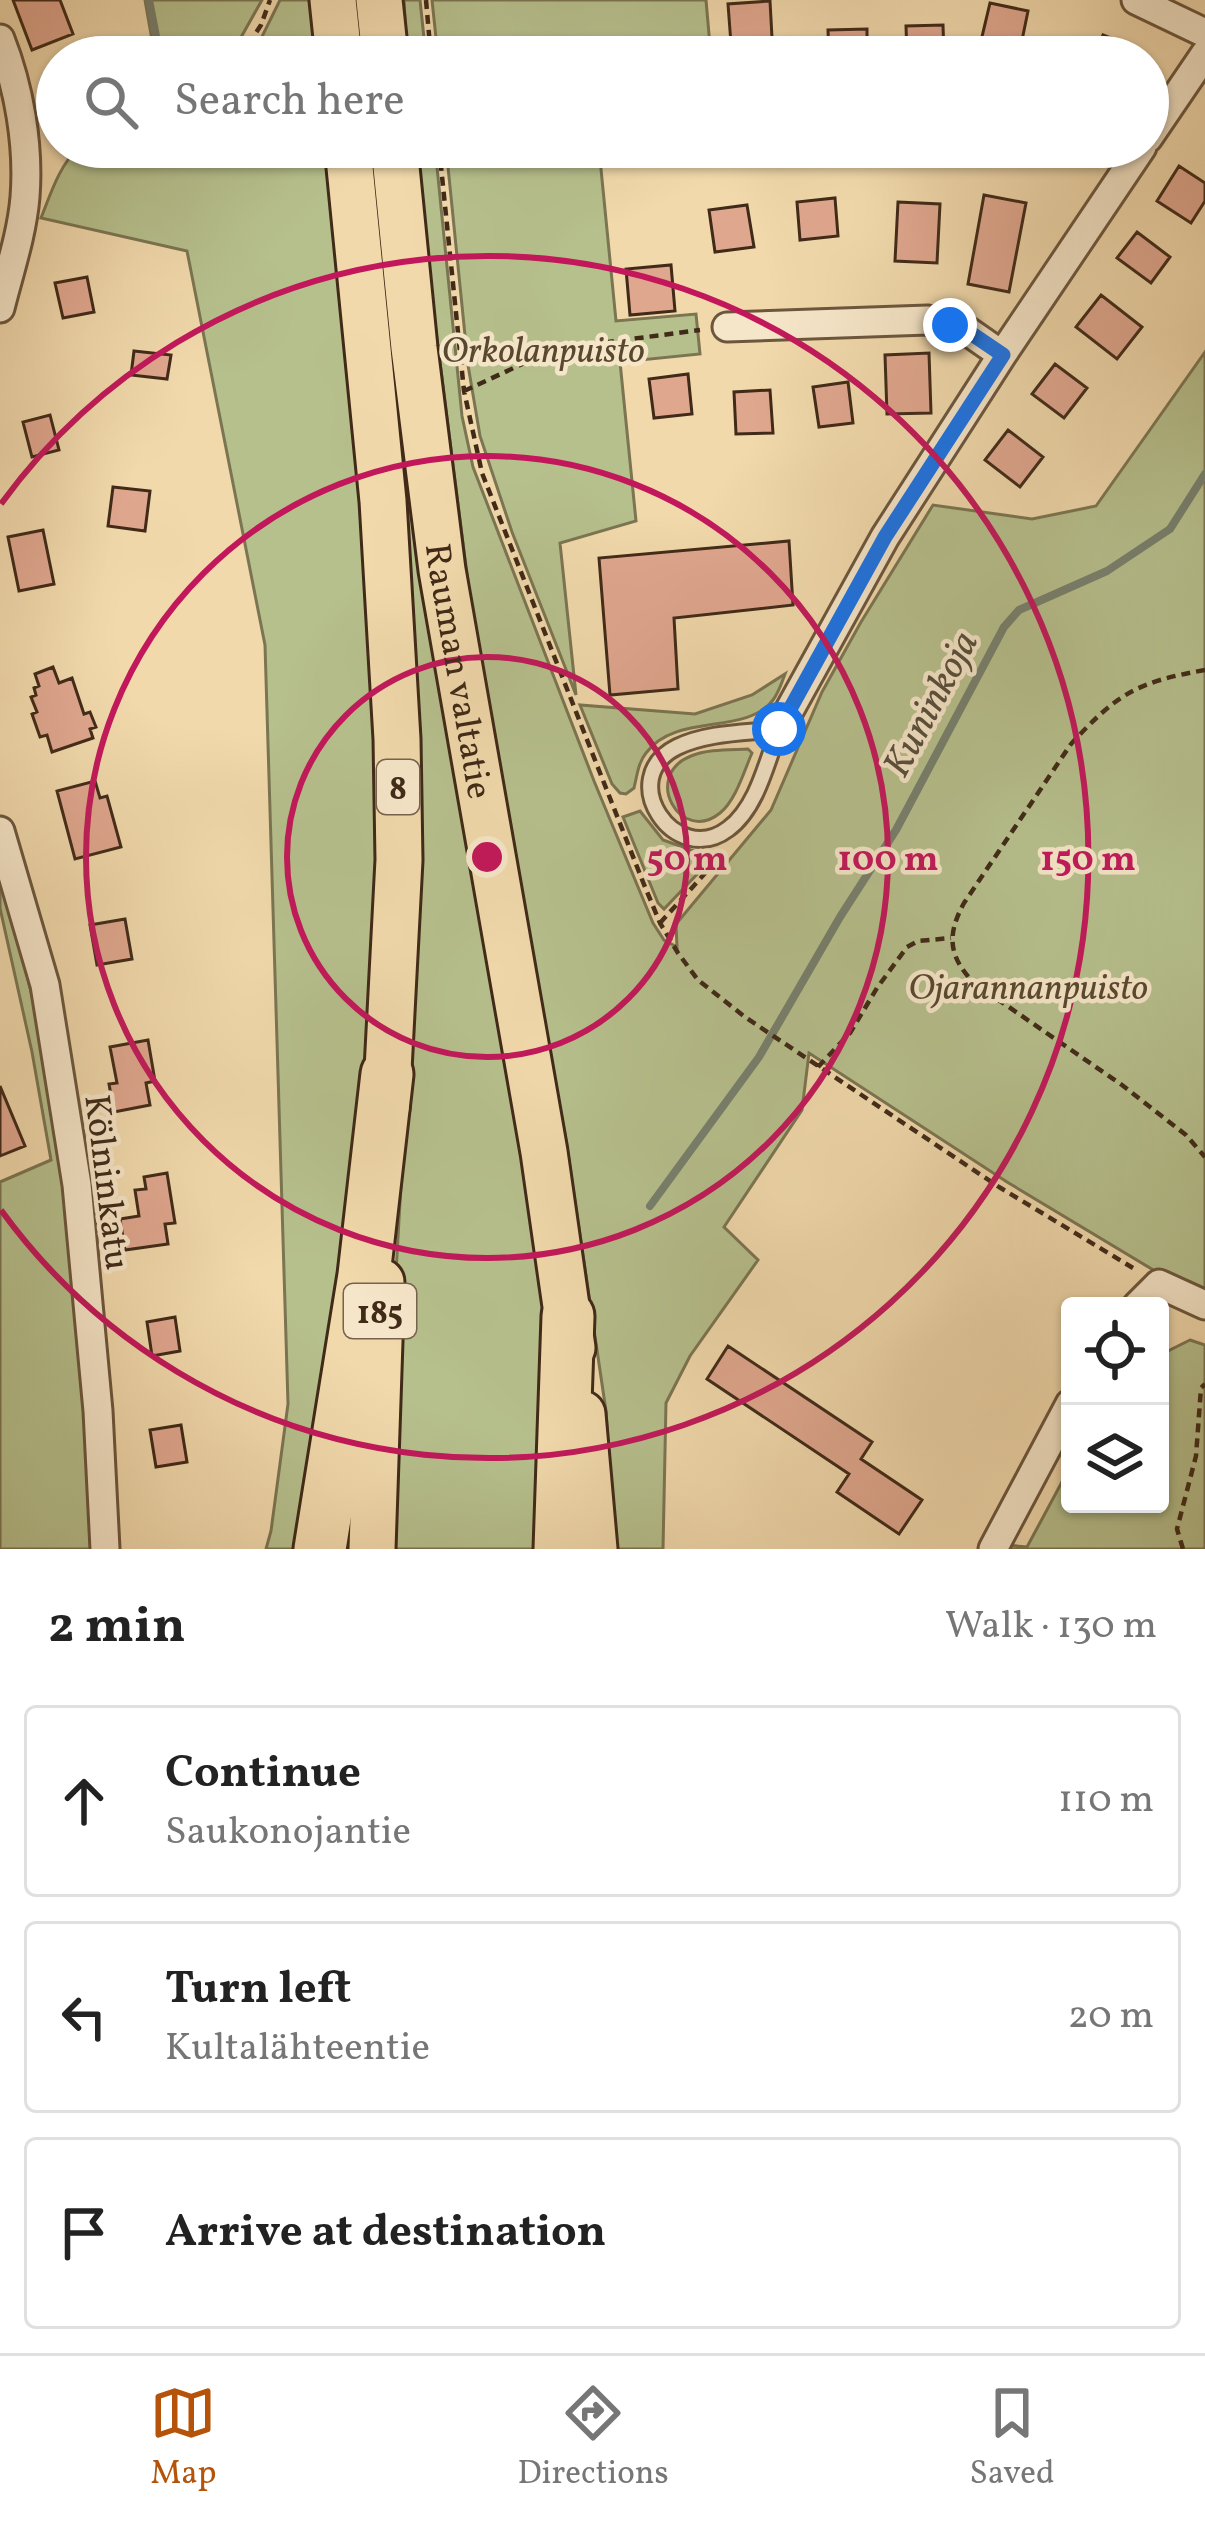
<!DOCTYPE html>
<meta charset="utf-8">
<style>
body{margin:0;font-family:Vollkorn,serif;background:#f2f2f2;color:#222}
.controls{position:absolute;right:36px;bottom:36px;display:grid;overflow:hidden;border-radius:12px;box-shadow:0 3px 9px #0004}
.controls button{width:108px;height:108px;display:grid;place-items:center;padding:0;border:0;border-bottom:3px solid #e0e0e0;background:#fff;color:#222;font:60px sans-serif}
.stop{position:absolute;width:36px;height:36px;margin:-27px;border:9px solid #1a73e8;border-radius:50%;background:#fff}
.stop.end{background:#1a73e8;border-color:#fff;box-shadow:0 3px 12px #0008}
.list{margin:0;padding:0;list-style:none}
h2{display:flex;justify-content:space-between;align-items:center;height:156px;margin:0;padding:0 48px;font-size:51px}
h2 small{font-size:39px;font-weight:400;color:#767676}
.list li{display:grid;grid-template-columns:78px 1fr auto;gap:36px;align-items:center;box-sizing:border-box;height:192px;margin:0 24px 24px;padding:0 24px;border:3px solid #e0e0e0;border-radius:12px}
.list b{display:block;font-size:45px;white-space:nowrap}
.list p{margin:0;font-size:39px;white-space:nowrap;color:#767676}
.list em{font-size:39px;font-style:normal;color:#767676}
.icon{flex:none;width:66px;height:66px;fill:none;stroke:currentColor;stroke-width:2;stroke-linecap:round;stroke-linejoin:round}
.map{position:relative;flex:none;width:1205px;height:1549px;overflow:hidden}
.search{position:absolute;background:#fff;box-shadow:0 3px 9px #0004;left:36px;right:36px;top:36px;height:132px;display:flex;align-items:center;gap:30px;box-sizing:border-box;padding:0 42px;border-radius:66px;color:#767676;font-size:45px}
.sheet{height:804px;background:#fff}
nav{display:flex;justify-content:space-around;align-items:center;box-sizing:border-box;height:168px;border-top:3px solid #e0e0e0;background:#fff;font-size:33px;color:#767676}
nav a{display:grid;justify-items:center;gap:6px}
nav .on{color:#b45309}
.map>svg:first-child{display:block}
</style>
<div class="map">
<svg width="1205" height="1549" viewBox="0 0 1205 1549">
<rect width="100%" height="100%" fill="#f1d9ac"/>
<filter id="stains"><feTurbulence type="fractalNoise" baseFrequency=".00167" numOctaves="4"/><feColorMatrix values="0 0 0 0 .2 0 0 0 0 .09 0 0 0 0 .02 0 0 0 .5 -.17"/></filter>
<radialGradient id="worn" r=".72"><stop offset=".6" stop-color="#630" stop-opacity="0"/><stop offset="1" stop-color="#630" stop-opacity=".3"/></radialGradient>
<path fill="#b6c08d" stroke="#7b7552" stroke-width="3" d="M 145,0 L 262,0 L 240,39 L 223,57 L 155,57 Z
M 280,0 L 311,0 L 316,57 L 252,57 Z
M 404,0 L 420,0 L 426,57 L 407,57 Z
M 432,0 L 706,0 L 711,57 L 438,57 Z
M 79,147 L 325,147 L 360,503 L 380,821 L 370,1044 L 347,1222 L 297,1549 L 266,1549 L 271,1531 L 288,1404 L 265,645 L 187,251 L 41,218 C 51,193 59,166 79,147 Z
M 363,147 L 379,147 L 543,1254 L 548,1549 L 385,1549 L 385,1469 L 416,917 Z
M 417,147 L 435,147 L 462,416 L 473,467 L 594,781 L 653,923 L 664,940 L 677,947 L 676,924 L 771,810 L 822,692 L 861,622 L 933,505 L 1032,519 L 1096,506 L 1205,352 L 1205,1293 L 1165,1277 L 1007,1182 L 809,1053 L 802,1110 L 724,1227 L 758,1260 L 690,1356 L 666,1403 L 663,1549 L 614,1549 L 606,1411 L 566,1140 L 515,867 L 469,590 L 433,308 Z
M 446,147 L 715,147 L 600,159 L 616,321 L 696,314 L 700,354 L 620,362 L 636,521 L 560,543 L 576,695 L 512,532 L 480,436 L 468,365 Z
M 785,674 C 782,682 779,692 773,700 C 746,736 676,712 646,753 C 638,763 637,776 634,788 L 626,794 L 620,793 L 612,784 L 580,705 L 695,714 L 752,695 Z
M 748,749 L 752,753 C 744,771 736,800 720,813 C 681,845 641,776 691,756 C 708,749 730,750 748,749 Z
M 640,811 L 663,840 L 694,851 L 702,859 L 703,868 L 664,909 L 658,903 L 623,817 Z
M 0,863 L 38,1021 L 65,1187 L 97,1549 L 0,1549 L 0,1182 L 51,1160 L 32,1052 L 0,908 Z
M 1190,1340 L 1205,1345 L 1205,1549 L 1005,1549 L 1007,1545 L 1027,1547 L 1070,1467 L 1070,1504 L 1160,1504 L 1160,1355 Z"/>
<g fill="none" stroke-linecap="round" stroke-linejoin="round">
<path stroke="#77806e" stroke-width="8" d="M 149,0 L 160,57
M 650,1206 L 759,1057 L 840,917 L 896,830 L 1004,627 L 1019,610 L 1107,571 L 1170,529 L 1205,474"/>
</g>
<path fill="#e0a78f" stroke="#402a18" stroke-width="3" d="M 13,0 L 60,0 L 73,34 L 32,50 Z
M 770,1 L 773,56 L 732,57 L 728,4 Z
M 990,3 L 1028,11 L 1020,50 L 981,41 Z
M 943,25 L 944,57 L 907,57 L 906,26 Z
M 867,29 L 867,57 L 829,57 L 828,30 Z
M 1103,35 L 1137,48 L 1133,57 L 1095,57 Z
M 1179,166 L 1205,183 L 1205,201 L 1191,223 L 1157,201 Z
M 984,195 L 1026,203 L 1009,292 L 968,284 Z
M 835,198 L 838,236 L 800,240 L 797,202 Z
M 898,202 L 940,204 L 937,263 L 895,261 Z
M 747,205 L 754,247 L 715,252 L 709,210 Z
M 1137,232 L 1170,257 L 1151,283 L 1117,258 Z
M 671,265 L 675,311 L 630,315 L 626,269 Z
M 87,277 L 94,312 L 63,318 L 55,283 Z
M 1101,295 L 1142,327 L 1117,359 L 1076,327 Z
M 134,351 L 171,355 L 167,379 L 131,375 Z
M 929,353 L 931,413 L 887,414 L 885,355 Z
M 1055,364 L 1087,388 L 1064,418 L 1032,394 Z
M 688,374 L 692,414 L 654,418 L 649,379 Z
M 848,382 L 853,423 L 819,427 L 813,387 Z
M 770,390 L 773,433 L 736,434 L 734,392 Z
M 50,415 L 59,450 L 32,457 L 23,422 Z
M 1008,430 L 1043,457 L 1020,487 L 985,460 Z
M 113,487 L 150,491 L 145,531 L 108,526 Z
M 43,530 L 54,584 L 19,591 L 8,537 Z
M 789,541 L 793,605 L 674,618 L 678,689 L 610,695 L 599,558 Z
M 53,667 L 59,683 L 72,678 L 84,714 L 90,712 L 96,727 L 90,729 L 93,738 L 52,752 L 47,735 L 40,737 L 32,714 L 37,712 L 31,697 L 36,695 L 34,688 L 39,686 L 35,674 Z
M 95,781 L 100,798 L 107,796 L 121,847 L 75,859 L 57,791 Z
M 125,919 L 132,959 L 97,965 L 90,925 Z
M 148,1040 L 155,1081 L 146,1083 L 150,1105 L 114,1112 L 109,1084 L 117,1083 L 110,1047 Z
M 0,1086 L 25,1146 L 0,1156 Z
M 167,1173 L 175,1223 L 165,1224 L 168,1244 L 125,1250 L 120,1219 L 139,1216 L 135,1190 L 146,1189 L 144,1177 Z
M 175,1317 L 180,1351 L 152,1356 L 147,1322 Z
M 728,1346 L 872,1442 L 861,1459 L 922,1500 L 899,1534 L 837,1492 L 849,1474 L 707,1379 Z
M 181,1425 L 187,1462 L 156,1467 L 150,1430 Z"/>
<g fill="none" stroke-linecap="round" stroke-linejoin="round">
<defs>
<path id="service" d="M 779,729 C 767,761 757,808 728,829 C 675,869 614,778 677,747 C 708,732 746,733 779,729 Z"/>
<path id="minor" d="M 1136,0 L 1205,33
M 0,39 C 19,87 29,145 25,197 C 22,234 9,272 0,308
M 1148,138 L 1205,54
M 727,327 L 928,320 L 969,332 L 1002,355
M 779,729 L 885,537 L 1002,355 L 1142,147
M 0,831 L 45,985 L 77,1185 L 98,1411 L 105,1549
M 1137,1306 L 1159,1284 L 1205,1305
M 993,1549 L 1070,1404"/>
<g id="trunk">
<path d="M 333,0 L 339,57"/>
<path d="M 379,0 L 385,57"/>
<path d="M 348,147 L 383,501 L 397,739 L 399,860 L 386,1108"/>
<path id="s1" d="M 394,147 L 414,348 L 442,570 L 544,1152 L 572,1348"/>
<path d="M 582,1414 L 594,1549"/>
<path d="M 372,1549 L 381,1282"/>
</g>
<path id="motorway" d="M 320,1549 L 364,1275 L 387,1074
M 560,1549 L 568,1316"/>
</defs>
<use href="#service" stroke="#6c563d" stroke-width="20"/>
<use href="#minor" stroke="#6c563d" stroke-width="33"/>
<use href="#trunk" stroke="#402a18" stroke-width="51"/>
<use href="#motorway" stroke="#402a18" stroke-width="57"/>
<path stroke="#402a18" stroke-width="4.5" stroke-dasharray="9 6" stroke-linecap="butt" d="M 426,0 L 431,57
M 240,57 L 261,25 L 270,0
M 439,147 L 464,391 L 482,473 L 643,882 L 660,923 L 678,953 L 698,980 L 745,1017 L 999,1187 L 1133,1268
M 464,391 L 531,360 L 578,346 L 700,330
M 1205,670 C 1137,682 1118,693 1071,744 L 964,903 C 946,936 949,957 974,983 L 1122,1085 L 1186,1135 L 1205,1157
M 660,923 L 708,870 L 712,858
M 818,1067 L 850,1033 L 877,988 L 907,947 L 918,941 L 951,938
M 1183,1549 L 1177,1529 L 1196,1456 L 1201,1388 L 1205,1384"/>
<use href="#service" stroke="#f6e6c9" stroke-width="14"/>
<use href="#minor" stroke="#f6e6c9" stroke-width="27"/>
<use href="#trunk" stroke="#f1d9ac" stroke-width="45"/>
<use href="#motorway" stroke="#f1d9ac" stroke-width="51"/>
</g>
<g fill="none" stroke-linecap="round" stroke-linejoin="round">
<path stroke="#1a73e8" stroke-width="15" d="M 779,729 L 885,537 L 1003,355 L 969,332 L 950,325"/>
</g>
<g fill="none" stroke="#c2185b" stroke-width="6">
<circle cx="487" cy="857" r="200"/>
<circle cx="487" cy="857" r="401"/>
<path d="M1 504A601 601 0 1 1 1 1210"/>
</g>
<g text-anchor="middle" stroke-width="9" stroke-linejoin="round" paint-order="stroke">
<g fill="#f6e6c9" stroke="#77624d" stroke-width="3">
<rect x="377" y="760" width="42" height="54" rx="9"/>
<rect x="344" y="1284" width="72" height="54" rx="9"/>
</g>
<g font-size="33" font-weight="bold" fill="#402a18">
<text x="398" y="799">8</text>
<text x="380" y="1323">185</text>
</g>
<g font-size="36" font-style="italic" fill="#58482f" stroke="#f6e6c9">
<text x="543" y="362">Orkolanpuisto</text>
<text x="1028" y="999">Ojarannanpuisto</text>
</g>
<g font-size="36" fill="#402a18" stroke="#f6e6c9">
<text dy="13" stroke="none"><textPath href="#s1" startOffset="528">Rauman valtatie</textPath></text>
<text transform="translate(109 1182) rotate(83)" y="13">Kölninkatu</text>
</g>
<g font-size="39" font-style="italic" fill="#574e3c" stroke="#f6e6c9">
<text transform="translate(929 703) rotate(-62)" y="14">Kuninkoja</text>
</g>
</g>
<circle cx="487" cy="857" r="18" fill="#c2185b" stroke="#f6e6c9" stroke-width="6"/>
<g font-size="36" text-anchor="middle" font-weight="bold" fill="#c2185b" stroke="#f6e6c9" stroke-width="9" stroke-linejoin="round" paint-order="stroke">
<text x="687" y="870">50 m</text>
<text x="888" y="870">100 m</text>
<text x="1088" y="870">150 m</text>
</g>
<rect width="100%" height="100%" filter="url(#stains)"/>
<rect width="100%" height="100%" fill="url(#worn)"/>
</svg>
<div class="controls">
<button><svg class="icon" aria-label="locate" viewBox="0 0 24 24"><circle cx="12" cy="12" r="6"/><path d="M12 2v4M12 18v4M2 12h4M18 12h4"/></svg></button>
<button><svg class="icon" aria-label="layers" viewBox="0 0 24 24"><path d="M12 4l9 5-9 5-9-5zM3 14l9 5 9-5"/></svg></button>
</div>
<div class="stop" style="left:779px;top:729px"></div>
<div class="stop end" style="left:950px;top:325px"></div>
<div class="search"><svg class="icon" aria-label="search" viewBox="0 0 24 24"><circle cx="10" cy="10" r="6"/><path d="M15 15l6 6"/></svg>Search here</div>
</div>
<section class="sheet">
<h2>2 min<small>Walk · 130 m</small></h2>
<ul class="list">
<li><svg class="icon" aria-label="ahead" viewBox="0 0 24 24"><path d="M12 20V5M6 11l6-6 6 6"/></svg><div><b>Continue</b><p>Saukonojantie</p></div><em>110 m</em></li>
<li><svg class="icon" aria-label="left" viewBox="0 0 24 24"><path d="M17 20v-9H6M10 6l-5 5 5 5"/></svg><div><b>Turn left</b><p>Kultalähteentie</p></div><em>20 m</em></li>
<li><svg class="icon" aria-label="arrive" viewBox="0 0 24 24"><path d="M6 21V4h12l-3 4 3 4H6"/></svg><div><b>Arrive at destination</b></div></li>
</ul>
</section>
<nav>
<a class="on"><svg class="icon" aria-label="map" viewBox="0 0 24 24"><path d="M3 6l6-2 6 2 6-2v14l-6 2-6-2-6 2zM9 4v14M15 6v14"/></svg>Map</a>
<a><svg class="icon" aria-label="directions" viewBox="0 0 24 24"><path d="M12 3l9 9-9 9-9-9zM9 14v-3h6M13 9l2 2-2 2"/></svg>Directions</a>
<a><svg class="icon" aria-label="saved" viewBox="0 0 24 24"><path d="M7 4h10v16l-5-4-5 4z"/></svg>Saved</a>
</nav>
